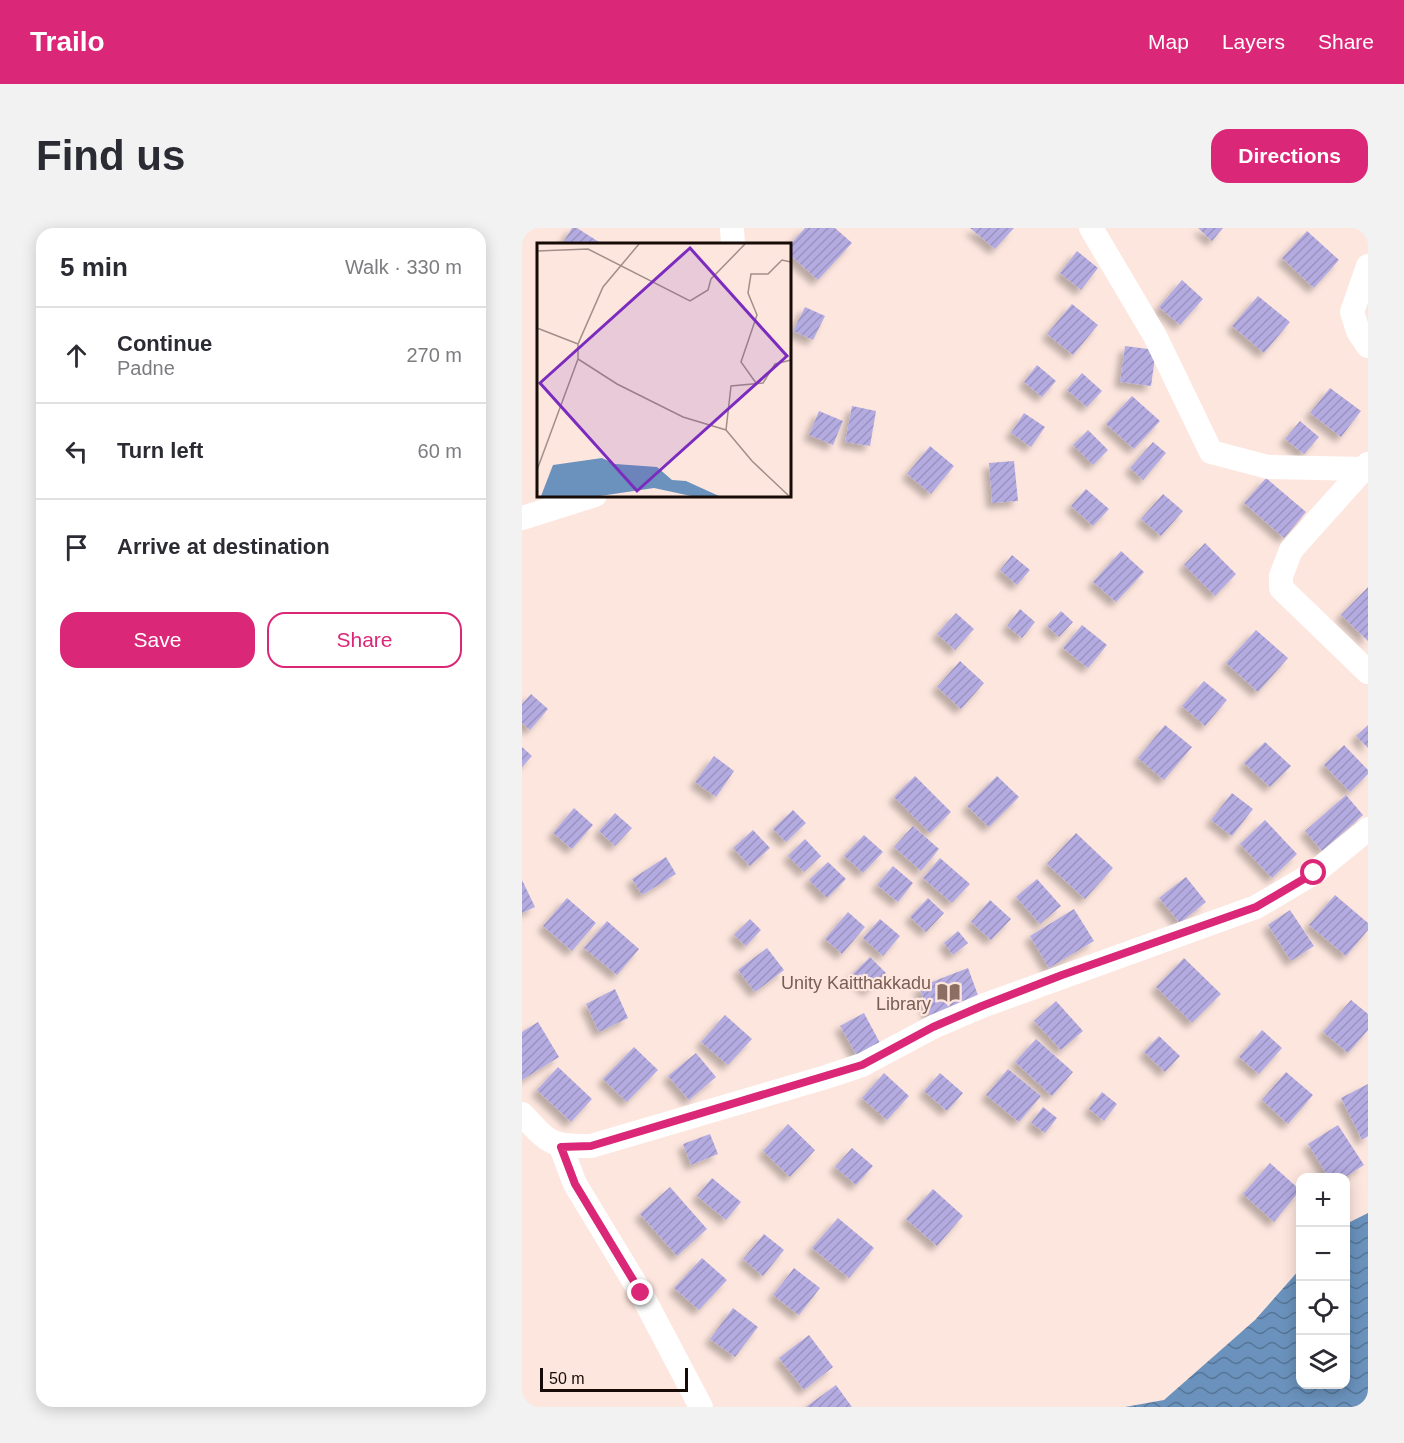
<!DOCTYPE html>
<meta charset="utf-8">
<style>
body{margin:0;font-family:Helvetica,sans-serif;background:#f2f2f3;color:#2b2b33}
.controls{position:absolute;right:18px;bottom:18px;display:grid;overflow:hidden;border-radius:12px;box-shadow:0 3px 15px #0003}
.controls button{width:54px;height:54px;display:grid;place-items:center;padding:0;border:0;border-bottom:2px solid #e1e1e2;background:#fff;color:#2b2b33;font:30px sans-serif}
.scale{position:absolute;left:18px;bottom:15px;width:148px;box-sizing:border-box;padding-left:6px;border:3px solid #170b07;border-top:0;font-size:16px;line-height:21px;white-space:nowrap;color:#170b07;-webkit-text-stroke:4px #fde6de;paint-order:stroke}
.stop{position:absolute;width:18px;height:18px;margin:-14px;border:4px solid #db2777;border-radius:50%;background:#fff}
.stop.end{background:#db2777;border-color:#fff;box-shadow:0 2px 6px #0008}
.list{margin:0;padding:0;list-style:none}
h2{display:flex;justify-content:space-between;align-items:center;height:78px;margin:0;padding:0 24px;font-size:26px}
h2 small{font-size:20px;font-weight:400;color:#7c7c81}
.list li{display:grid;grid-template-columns:39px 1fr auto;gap:18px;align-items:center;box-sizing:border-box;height:96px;padding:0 24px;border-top:2px solid #e1e1e2}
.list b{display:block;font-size:22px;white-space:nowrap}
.list p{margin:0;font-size:20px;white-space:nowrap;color:#7c7c81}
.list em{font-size:20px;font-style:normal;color:#7c7c81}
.actions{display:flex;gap:12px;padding:18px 24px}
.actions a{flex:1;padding:14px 0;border:2px solid #db2777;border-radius:18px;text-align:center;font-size:21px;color:#db2777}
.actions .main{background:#db2777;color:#fff}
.icon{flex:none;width:33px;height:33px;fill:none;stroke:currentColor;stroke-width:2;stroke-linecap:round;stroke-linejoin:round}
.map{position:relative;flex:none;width:846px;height:1179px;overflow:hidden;border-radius:18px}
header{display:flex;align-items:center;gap:36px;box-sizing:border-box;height:84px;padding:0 30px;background:#db2777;color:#fff}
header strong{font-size:28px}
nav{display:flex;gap:33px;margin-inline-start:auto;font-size:21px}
.intro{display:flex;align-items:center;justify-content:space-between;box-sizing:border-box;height:144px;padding:0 36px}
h1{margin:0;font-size:42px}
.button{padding:15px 27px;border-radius:18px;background:#db2777;color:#fff;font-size:21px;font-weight:700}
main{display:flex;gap:36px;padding:0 36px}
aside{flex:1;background:#fff;border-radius:18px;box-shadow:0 3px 15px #0003}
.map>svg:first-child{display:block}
</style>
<header>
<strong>Trailo</strong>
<nav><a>Map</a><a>Layers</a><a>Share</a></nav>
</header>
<div class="intro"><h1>Find us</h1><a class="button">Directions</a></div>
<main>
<aside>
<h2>5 min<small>Walk · 330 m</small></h2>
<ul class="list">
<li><svg class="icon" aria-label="ahead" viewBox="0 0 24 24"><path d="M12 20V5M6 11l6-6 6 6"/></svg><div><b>Continue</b><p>Padne</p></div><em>270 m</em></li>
<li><svg class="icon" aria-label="left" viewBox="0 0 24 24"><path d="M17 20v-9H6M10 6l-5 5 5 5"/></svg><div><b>Turn left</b></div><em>60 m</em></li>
<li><svg class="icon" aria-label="arrive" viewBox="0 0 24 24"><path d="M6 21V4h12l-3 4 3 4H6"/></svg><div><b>Arrive at destination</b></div></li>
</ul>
<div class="actions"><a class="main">Save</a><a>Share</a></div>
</aside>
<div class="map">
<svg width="846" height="1179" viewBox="0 0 846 1179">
<defs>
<pattern id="water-waves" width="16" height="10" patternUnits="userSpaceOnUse" patternTransform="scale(1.5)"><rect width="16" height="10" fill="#6a92bc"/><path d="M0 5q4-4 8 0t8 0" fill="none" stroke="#567597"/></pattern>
<pattern id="building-hatch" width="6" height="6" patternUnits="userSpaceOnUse" patternTransform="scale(1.5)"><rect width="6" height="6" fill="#b4abe1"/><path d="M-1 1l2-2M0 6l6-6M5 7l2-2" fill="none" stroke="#9a92c0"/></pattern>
<filter id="shadow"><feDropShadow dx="-5.5" dy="5.5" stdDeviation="3" flood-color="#0004"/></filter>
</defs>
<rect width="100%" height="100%" fill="#fde6de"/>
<path fill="url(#water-waves)" d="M 846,985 L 846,1169 L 840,1179 L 603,1179 L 642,1172 L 733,1092 L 778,1041 L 778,1156 L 824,1156 L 824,996 Z"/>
<path fill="url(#building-hatch)" filter="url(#shadow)" d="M 50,0 L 55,0 L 77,14 L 75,16 L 40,16 Z
M 283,0 L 313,0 L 330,15 L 296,52 L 267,26 L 267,18 Z
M 448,0 L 492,0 L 473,21 Z
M 676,0 L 701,0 L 690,13 Z
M 785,3 L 817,32 L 792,60 L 760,30 Z
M 555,23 L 576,40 L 559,62 L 538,45 Z
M 660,52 L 681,71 L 658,97 L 637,79 Z
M 736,68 L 768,94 L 742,125 L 710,98 Z
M 550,76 L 576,97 L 551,127 L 525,106 Z
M 283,79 L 303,88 L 291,112 L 271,103 Z
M 603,118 L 634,122 L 629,158 L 598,154 Z
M 515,137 L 534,153 L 520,169 L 502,154 Z
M 560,145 L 580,163 L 565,179 L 545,162 Z
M 808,160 L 839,183 L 819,209 L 788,185 Z
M 610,168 L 638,193 L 612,221 L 584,196 Z
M 330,178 L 354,183 L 348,218 L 323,214 Z
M 297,183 L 321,193 L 311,217 L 287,207 Z
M 502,185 L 523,199 L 509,219 L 489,205 Z
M 778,193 L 797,209 L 782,226 L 763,211 Z
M 566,202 L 586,222 L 571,237 L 551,217 Z
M 631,214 L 644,225 L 621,252 L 608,240 Z
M 408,218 L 432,238 L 409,266 L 385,246 Z
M 492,233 L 496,273 L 470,275 L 467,235 Z
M 744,250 L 784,284 L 762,310 L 722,275 Z
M 564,261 L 587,281 L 571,298 L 549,278 Z
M 641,266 L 661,283 L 639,308 L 619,291 Z
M 683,315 L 714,346 L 693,368 L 662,337 Z
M 599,323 L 622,344 L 594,374 L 571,354 Z
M 490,327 L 508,342 L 495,357 L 478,342 Z
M 846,359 L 846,413 L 819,387 Z
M 498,381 L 513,394 L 500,410 L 485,398 Z
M 539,383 L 551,394 L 537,409 L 525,398 Z
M 434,385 L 452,401 L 433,422 L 415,406 Z
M 560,397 L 585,417 L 566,440 L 541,420 Z
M 734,402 L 766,430 L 736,464 L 704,435 Z
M 438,433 L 462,455 L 439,481 L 415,459 Z
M 682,453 L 705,472 L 683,498 L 660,478 Z
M 9,466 L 26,481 L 8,502 L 0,495 L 0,476 Z
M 643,497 L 670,519 L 642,552 L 616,530 Z
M 846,497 L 846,520 L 834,508 Z
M 743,514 L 769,538 L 748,559 L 722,535 Z
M 822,517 L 846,542 L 846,546 L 828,564 L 802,537 Z
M 0,519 L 10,528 L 0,539 Z
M 192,528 L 212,543 L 194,569 L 173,554 Z
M 393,548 L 429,584 L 408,605 L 372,569 Z
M 475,548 L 497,569 L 467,599 L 445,578 Z
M 710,565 L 731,581 L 710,608 L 689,592 Z
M 824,567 L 841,587 L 800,623 L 783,603 Z
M 52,580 L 71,597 L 50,621 L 31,605 Z
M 271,582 L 284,595 L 264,614 L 251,601 Z
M 93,585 L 110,600 L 93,618 L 77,603 Z
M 743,592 L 775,626 L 750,650 L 718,616 Z
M 391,598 L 417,621 L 399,643 L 372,619 Z
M 231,602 L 248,620 L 228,638 L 211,620 Z
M 554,605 L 591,640 L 563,671 L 525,636 Z
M 342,607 L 361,624 L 341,645 L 322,628 Z
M 283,611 L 299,628 L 282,644 L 266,628 Z
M 144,629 L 154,646 L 120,667 L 110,651 Z
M 418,630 L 448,656 L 430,675 L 401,650 Z
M 306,634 L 324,651 L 305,670 L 287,652 Z
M 371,638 L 391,655 L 376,674 L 355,657 Z
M 664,649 L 684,674 L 658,695 L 637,670 Z
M 515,651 L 539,678 L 518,696 L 494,669 Z
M 0,652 L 13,679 L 0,685 Z
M 813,667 L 846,695 L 846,702 L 824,728 L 787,697 Z
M 45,670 L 74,695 L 50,723 L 21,698 Z
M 406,670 L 422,685 L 404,704 L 388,689 Z
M 468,672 L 489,691 L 469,712 L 449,694 Z
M 552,681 L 572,713 L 527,740 L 508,708 Z
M 768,682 L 792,718 L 769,733 L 746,697 Z
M 326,684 L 343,699 L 320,726 L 303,711 Z
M 228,691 L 239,702 L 224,718 L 212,707 Z
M 358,691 L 378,708 L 361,728 L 341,710 Z
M 85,693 L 117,721 L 95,747 L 62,720 Z
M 436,703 L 446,715 L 431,727 L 422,715 Z
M 245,720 L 262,742 L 233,764 L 216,742 Z
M 348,729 L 364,745 L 346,763 L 330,747 Z
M 662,730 L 699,766 L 670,795 L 634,759 Z
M 446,740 L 457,770 L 408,789 L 397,759 Z
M 93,761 L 106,790 L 77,804 L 64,776 Z
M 829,772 L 846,786 L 846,802 L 826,825 L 801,804 Z
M 534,773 L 561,803 L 539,822 L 512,793 Z
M 342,785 L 358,815 L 335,828 L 318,798 Z
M 203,787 L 230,811 L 206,837 L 179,814 Z
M 16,794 L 37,829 L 0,852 L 0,804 Z
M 740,802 L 760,820 L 737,846 L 717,829 Z
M 637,808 L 658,828 L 643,844 L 622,824 Z
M 514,811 L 551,844 L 530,868 L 493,834 Z
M 112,819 L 136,842 L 105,874 L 81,851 Z
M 174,825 L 194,849 L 167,872 L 146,848 Z
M 36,839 L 70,871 L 49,894 L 15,862 Z
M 486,841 L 519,868 L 497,894 L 464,867 Z
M 764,844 L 791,867 L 766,896 L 740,872 Z
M 362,845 L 387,868 L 365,892 L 340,870 Z
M 418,845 L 441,865 L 425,883 L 402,863 Z
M 846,856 L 846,908 L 840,912 L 819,870 Z
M 580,864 L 595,876 L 582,893 L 567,881 Z
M 521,879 L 535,890 L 523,905 L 509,895 Z
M 266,896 L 293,922 L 268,949 L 241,923 Z
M 816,897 L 842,937 L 822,950 L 807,950 L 786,916 Z
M 188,906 L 196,926 L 169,937 L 161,916 Z
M 330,920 L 351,938 L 334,957 L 313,939 Z
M 748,935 L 778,962 L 752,994 L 721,966 Z
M 190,950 L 219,974 L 204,992 L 175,968 Z
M 148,959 L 185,1001 L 155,1028 L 118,986 Z
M 411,961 L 441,988 L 415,1018 L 384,991 Z
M 316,990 L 352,1020 L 327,1050 L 290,1020 Z
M 242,1006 L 262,1022 L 241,1048 L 221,1031 Z
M 180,1030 L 205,1052 L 177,1082 L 152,1060 Z
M 272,1040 L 298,1060 L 277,1087 L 251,1067 Z
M 211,1080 L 236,1099 L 213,1129 L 188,1111 Z
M 287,1107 L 311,1139 L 282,1162 L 257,1130 Z
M 314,1157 L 330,1179 L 284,1179 Z"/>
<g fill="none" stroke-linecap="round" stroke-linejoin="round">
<path stroke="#fff" stroke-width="24" d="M 210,0 L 211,16
M 569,0 L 633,108 L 689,224 L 746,239 L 841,241
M 846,38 L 830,84 L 836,103 L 846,118
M 846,236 L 769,322 L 759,348 L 759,360 L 846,444
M 0,290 L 73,267
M 0,886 C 27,915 28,919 69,918 L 304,849 L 340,837 L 411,799 L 460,778 L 734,679 L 792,645 L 846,601
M 39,919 L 53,956 L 119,1065 L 179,1179"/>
</g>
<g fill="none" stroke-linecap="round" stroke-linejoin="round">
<path stroke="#db2777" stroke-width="8" d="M 119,1065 L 53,956 L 39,919 L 69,918 L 340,837 L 411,799 L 460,778 L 540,747 L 734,679 L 792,645"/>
</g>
<defs>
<symbol id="library-bare" viewBox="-9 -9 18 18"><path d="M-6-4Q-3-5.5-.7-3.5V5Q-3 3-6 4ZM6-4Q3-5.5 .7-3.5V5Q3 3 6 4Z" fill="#8d6e63" stroke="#fde6de" stroke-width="2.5" paint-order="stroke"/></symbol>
</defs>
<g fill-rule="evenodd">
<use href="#library-bare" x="410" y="748" width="33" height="33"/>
</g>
<g text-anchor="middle" stroke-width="4.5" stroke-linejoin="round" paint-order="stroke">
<g font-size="18" fill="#785e54" stroke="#fde6de" text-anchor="end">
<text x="409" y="761">Unity Kaitthakkadu<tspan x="409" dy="21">Library</tspan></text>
</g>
</g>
<g transform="translate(15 15)">
<rect width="254" height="254" fill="#fde6de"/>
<path d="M 65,215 L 78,221 L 120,224 L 135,237 L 149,238 L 182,253 L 154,253 L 117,245 L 63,253 L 4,253 L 16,222 Z" fill="#6a92bc"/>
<path fill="none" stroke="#a18e88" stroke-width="1.5" d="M 102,1 L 66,44 L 41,101 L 41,116 L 80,141 L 146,174 L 189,187 L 215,218 L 252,253M 0,8 L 51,6 L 153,58 L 171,47 L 174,36 L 208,1M 0,85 L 41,101M 219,140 L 204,119 L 220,72 L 211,50 L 214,31 L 231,31 L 245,17 L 254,19M 189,187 L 194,143 L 226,140 L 238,121 L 254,117M 0,227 L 41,116"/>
<path fill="#7b2cbf" fill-opacity="0.15" stroke="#7b2cbf" stroke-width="3" d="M 153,5 L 250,113 L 100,248 L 3,140 Z"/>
<rect width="254" height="254" fill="none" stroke="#170b07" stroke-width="3"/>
</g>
</svg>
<div class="controls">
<button>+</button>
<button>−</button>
<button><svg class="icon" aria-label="locate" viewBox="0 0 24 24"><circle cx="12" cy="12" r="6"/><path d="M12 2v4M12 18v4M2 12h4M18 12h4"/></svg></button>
<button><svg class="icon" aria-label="layers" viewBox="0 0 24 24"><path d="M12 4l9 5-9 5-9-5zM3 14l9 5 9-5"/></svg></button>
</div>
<div class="scale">50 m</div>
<div class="stop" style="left:792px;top:645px"></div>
<div class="stop end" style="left:119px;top:1065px"></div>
</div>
</main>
